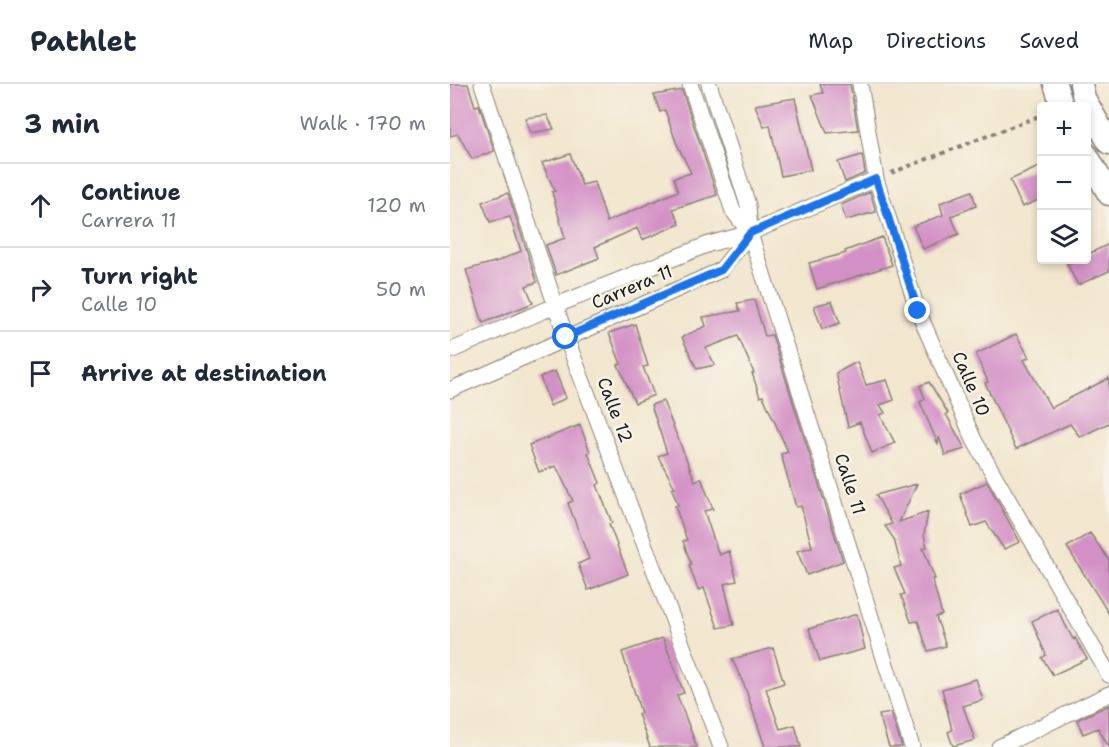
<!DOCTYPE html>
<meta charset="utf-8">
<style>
body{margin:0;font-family:"Shantell Sans",sans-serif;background:#f2f2f3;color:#1f2937}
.controls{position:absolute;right:18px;top:18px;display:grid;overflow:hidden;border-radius:6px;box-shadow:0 3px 9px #0003}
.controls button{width:54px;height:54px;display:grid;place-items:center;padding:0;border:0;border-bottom:2px solid #e0e1e3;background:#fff;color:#1f2937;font:30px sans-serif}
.stop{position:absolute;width:18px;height:18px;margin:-14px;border:4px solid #1a73e8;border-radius:50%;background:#fff}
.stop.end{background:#1a73e8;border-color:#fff;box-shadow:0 2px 6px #0008}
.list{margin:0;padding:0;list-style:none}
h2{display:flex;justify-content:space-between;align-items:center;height:78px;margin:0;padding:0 24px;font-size:26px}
h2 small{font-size:20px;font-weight:400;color:#747a83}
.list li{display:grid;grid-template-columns:39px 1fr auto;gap:18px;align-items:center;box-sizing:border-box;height:84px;padding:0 24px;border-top:2px solid #e0e1e3}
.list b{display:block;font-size:22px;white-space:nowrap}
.list p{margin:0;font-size:20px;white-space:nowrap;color:#747a83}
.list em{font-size:20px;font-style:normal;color:#747a83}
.icon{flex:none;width:33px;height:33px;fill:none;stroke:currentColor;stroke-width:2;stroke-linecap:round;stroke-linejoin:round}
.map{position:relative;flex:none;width:659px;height:663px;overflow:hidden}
header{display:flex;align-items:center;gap:36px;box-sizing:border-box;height:84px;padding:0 30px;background:#fff;border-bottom:2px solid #e0e1e3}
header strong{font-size:28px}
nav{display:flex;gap:33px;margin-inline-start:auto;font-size:21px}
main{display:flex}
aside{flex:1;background:#fff}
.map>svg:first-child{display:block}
</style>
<header>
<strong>Pathlet</strong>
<nav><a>Map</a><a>Directions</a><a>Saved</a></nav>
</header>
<main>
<aside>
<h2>3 min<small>Walk · 170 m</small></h2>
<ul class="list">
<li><svg class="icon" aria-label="ahead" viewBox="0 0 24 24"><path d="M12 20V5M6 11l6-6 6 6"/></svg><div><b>Continue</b><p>Carrera 11</p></div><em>120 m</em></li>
<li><svg class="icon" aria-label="right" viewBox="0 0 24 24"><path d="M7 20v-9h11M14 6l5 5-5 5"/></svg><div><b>Turn right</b><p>Calle 10</p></div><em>50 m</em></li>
<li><svg class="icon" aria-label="arrive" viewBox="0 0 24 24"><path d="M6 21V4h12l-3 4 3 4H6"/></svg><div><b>Arrive at destination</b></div></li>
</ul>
</aside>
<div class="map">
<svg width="659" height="663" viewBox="0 0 659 663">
<rect width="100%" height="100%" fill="#f7f3e8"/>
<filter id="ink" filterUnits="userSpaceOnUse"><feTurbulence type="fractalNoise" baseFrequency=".0167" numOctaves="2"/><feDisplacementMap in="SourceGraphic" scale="12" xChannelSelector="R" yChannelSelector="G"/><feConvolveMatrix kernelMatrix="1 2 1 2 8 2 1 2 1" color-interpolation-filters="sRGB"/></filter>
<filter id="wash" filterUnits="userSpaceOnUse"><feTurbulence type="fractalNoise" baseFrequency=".008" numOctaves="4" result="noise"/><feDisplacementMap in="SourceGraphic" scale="24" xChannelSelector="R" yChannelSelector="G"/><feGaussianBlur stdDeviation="1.35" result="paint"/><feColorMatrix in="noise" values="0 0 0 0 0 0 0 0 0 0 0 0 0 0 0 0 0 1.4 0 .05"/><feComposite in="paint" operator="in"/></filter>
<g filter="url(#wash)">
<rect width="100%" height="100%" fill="#f2e6ce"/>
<g id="blocks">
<path fill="#d390c6" d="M 0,0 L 18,0 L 25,22 L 29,21 L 44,67 L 22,75 L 8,50 L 0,52 Z
M 370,0 L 400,0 L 408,46 L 377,49 L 362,11 L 373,9 Z
M 232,6 L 267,111 L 223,125 L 230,140 L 192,156 L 187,144 L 145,163 L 149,174 L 106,191 L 96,161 L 115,154 L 102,108 L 105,107 L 92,79 L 120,70 L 132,101 L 144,98 L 157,138 L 228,107 L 224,94 L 241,89 L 226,58 L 215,26 L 210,28 L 204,11 Z
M 345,14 L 361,86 L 331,92 L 320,41 L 314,43 L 305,21 Z
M 97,31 L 104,45 L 80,49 L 75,34 Z
M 412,71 L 415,89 L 395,98 L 388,78 Z
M 591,82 L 591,115 L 572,123 L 560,96 Z
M 522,107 L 526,122 L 501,132 L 509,150 L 473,165 L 463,142 L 493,131 L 490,119 Z
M 420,108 L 426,128 L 396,136 L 391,121 Z
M 58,109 L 87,198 L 76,202 L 83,219 L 33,239 L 16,186 L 48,177 L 71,167 L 60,133 L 40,138 L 32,118 Z
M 432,153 L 442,181 L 367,205 L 359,179 L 396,169 L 395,167 Z
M 659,160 L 659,187 L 628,201 L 617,180 L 626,176 L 636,176 L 636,171 Z
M 304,216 L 315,252 L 322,251 L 393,477 L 357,491 L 347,467 L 362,463 L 351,422 L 346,423 L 331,370 L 338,368 L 313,312 L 310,313 L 302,289 L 304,289 L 288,252 L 256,264 L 265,281 L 247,285 L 232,253 L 256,242 L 253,233 L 290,227 L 287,219 Z
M 382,217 L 390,239 L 372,245 L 364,222 Z
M 185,240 L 198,282 L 193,283 L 204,311 L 185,319 L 168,281 L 171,280 L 159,249 Z
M 566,250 L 579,273 L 574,276 L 601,324 L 659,294 L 659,339 L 630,353 L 620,340 L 566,365 L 535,299 L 538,298 L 526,270 Z
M 407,278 L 416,301 L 437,296 L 444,316 L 430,321 L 435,329 L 430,331 L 445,359 L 422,369 L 410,338 L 398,343 L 386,289 Z
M 105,287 L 116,314 L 100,322 L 90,293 Z
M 479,298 L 498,329 L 496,330 L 515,365 L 495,371 L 489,353 L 488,360 L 470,318 L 475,315 L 470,302 Z
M 213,317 L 245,397 L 251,394 L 263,425 L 254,427 L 269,471 L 279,467 L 287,497 L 274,500 L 284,541 L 268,544 L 254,504 L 248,506 L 239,481 L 241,480 L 233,457 L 237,456 L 225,422 L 228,421 L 222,405 L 225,404 L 208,372 L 217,369 L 201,321 Z
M 130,341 L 140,368 L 138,369 L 150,399 L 147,401 L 162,439 L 159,440 L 178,490 L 138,506 L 128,480 L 139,475 L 118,419 L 123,417 L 106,382 L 89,388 L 79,361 Z
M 537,398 L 570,458 L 554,465 L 536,438 L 522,443 L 510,410 Z
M 467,400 L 449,438 L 478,428 L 474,451 L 477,463 L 473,464 L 485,495 L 482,495 L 492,531 L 486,533 L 496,562 L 478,567 L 468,537 L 461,538 L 451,511 L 455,510 L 444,484 L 451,482 L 444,455 L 435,442 L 442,440 L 426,411 Z
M 640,449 L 659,476 L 659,530 L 617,463 Z
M 607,525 L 623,555 L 625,554 L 637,575 L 603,591 L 592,574 L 596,571 L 582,537 Z
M 407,530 L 415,565 L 370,577 L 359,545 Z
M 213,554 L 234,609 L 227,611 L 247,663 L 200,663 L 188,630 L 191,629 L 172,568 Z
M 323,564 L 334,599 L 316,605 L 330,645 L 345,641 L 351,663 L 315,663 L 295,603 L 282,575 Z
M 526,595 L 533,616 L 513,622 L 525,656 L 503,662 L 498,648 L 502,646 L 492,605 Z
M 659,621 L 659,663 L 648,644 L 633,650 L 627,636 Z
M 441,629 L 452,663 L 439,663 L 429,631 Z"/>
</g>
</g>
<g filter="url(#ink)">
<use href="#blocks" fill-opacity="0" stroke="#878175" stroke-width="1.5"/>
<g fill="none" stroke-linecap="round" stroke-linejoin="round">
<defs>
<path id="street" d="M 32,0 L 116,253 L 271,663
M 240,0 L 283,127 L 300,149
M 259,0 L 298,121 L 300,149 L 462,663
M 410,0 L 426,95 L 468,227 L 524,356 L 659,591
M 0,267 L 107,221 L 259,160 L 300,149 L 426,95
M 0,306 L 271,186 L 300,149
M 549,663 L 659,610"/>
<path id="secondary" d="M 605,0 L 612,22
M 631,0 L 634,14 L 659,59
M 636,70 L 659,110"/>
</defs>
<use href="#street" stroke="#878175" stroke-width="17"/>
<use href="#secondary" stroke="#878175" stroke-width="25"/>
<path stroke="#878175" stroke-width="4" stroke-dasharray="4.5 4.5" stroke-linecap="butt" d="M 441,89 L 592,31"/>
<use href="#street" stroke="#fff" stroke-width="15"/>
<use href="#secondary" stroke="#fff" stroke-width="22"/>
</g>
</g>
<g fill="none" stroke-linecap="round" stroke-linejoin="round" filter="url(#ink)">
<path stroke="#1a73e8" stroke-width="8" d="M 116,253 L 271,186 L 300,149 L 426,95 L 468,227"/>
</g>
<g text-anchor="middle" stroke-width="5" stroke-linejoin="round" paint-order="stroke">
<g font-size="18" fill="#1c1c1c" stroke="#f7f3e8">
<text transform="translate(182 203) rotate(-23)" y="6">Carrera 11</text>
<text transform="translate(521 300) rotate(67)" y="6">Calle 10</text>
<text transform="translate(165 326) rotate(69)" y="6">Calle 12</text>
<text transform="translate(400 400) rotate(72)" y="6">Calle 11</text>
</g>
</g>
</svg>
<div class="controls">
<button>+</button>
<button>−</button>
<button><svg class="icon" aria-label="layers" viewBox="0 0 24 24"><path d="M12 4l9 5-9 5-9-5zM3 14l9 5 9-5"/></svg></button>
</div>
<div class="stop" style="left:116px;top:253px"></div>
<div class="stop end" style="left:468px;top:227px"></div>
</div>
</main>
